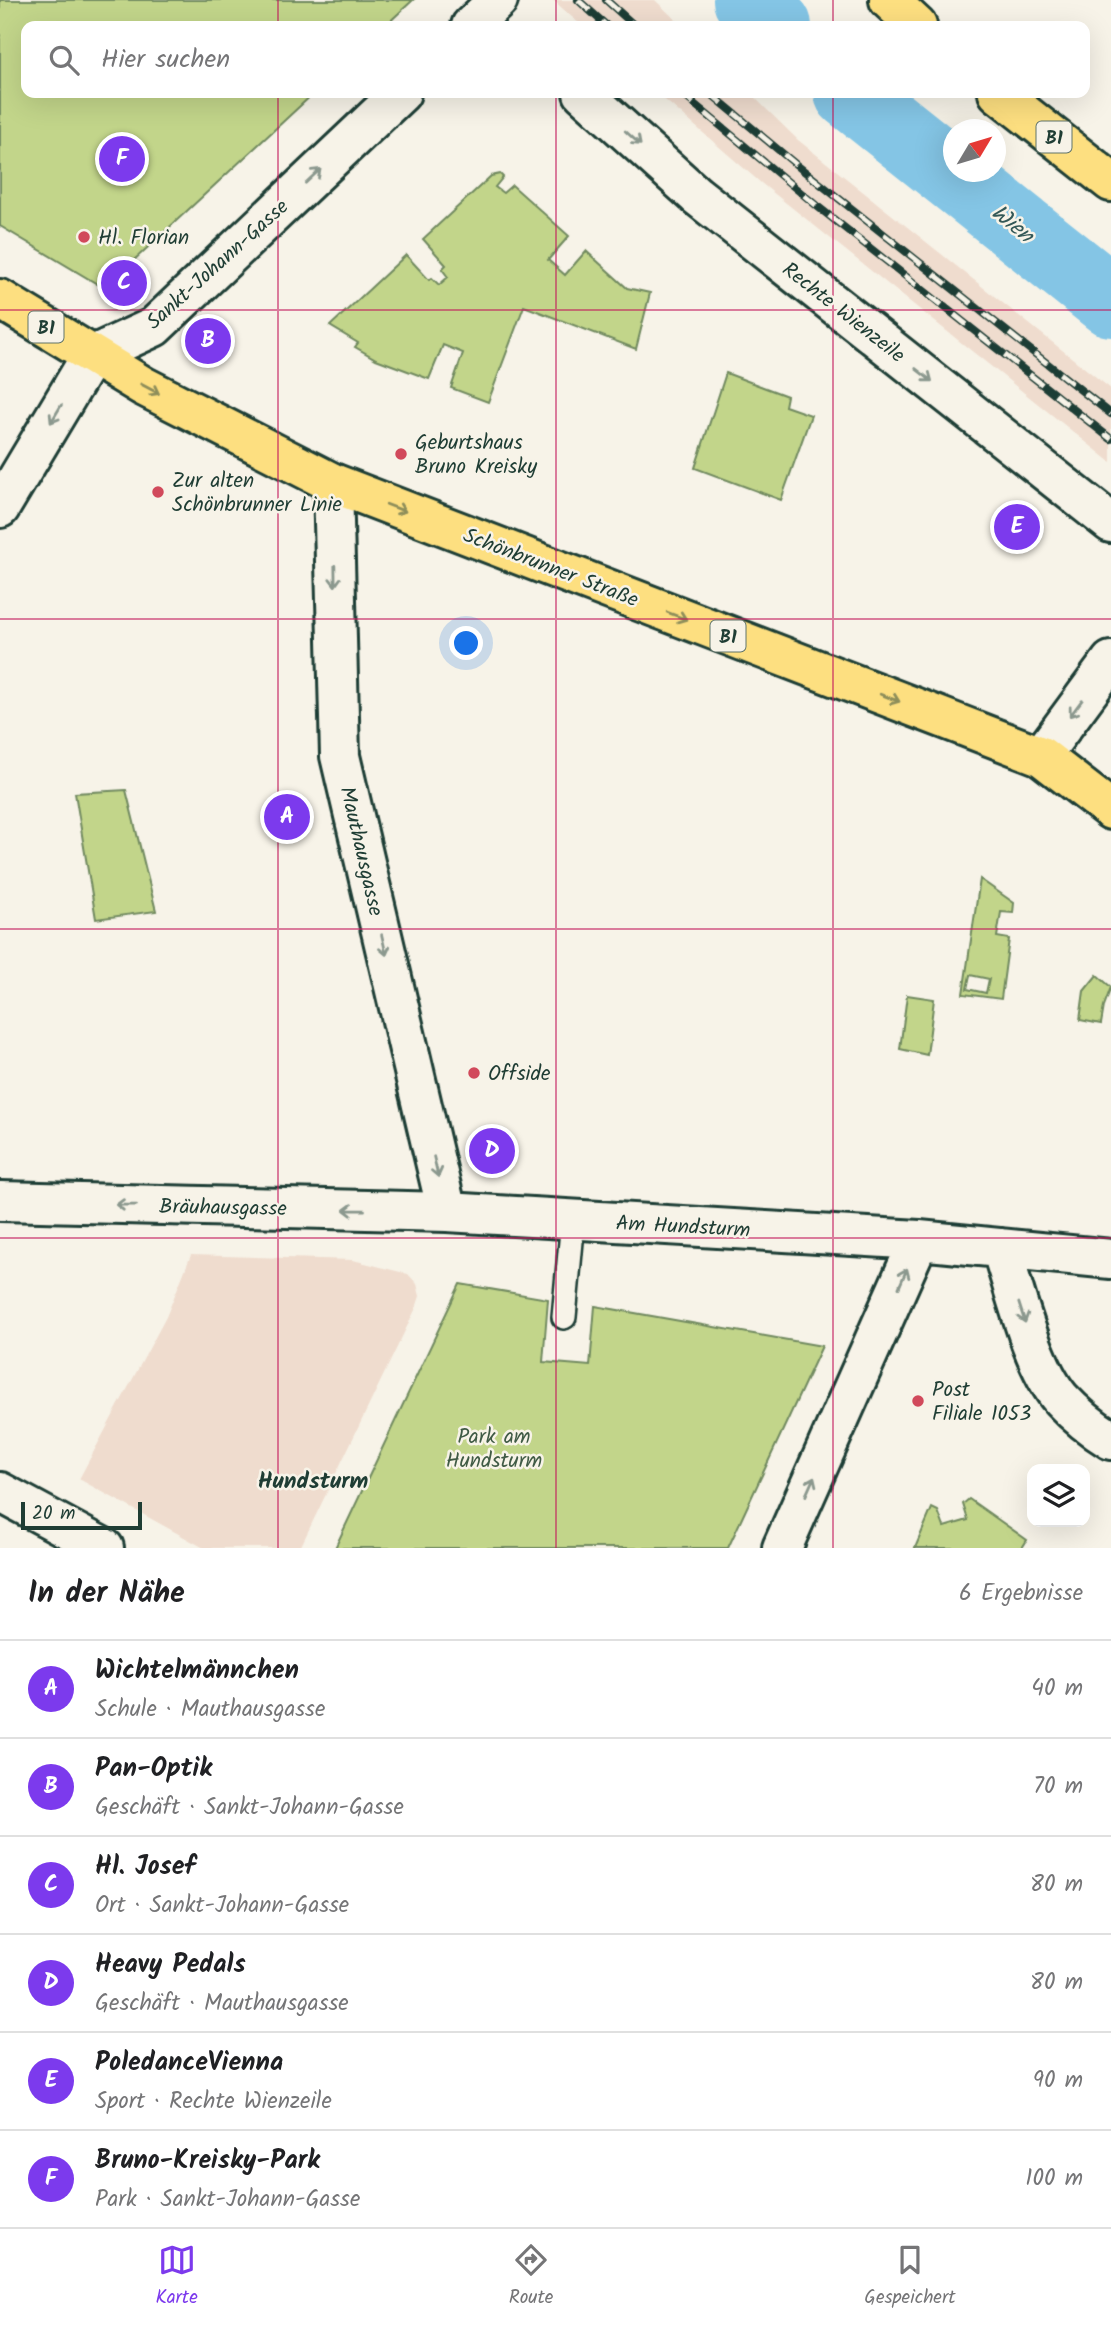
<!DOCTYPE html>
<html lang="de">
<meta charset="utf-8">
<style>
body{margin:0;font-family:Kalam,sans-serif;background:#f6f6f6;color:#202124}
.controls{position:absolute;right:21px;bottom:21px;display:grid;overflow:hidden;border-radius:14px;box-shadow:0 7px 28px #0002}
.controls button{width:63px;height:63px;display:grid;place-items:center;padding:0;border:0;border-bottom:2px solid #e0e0e0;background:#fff;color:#202124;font:35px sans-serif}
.compass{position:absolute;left:943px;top:119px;width:63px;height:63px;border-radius:50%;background:#fff;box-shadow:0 7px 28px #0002;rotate:52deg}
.scale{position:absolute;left:21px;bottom:18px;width:121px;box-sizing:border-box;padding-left:7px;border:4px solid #1f3d34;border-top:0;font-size:19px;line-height:24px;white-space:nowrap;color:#1f3d34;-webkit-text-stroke:5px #f7f3e8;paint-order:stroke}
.you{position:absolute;left:467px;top:644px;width:24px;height:24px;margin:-18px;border:5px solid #fff;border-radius:50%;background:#1a73e8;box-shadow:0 0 0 10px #1a73e833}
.badge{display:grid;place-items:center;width:46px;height:46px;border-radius:50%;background:#7c3aed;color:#fff;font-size:23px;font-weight:700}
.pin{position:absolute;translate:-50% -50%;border:4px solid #fff;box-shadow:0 2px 7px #0006}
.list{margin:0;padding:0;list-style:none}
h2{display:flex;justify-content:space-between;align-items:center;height:91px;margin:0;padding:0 28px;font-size:30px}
h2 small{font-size:23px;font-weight:400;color:#757577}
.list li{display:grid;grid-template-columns:46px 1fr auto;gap:21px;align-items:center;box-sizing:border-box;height:98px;padding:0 28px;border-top:2px solid #e0e0e0}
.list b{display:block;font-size:26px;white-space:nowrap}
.list p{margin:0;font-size:23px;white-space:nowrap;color:#757577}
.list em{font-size:23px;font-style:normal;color:#757577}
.icon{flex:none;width:38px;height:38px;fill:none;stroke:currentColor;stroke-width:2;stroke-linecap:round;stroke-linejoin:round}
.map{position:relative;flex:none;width:1111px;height:1548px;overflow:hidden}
.search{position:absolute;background:#fff;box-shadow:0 7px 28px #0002;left:21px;right:21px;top:21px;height:77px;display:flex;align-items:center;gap:18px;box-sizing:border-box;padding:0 24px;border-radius:14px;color:#757577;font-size:26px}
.sheet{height:679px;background:#fff}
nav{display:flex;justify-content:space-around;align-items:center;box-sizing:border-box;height:98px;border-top:2px solid #e0e0e0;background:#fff;font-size:19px;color:#757577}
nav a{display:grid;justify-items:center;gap:4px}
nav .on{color:#7c3aed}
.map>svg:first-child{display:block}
</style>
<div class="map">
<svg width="1111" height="1548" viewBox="0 0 1111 1548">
<rect width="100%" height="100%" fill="#f7f3e8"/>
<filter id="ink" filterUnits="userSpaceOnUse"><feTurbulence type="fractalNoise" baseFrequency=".0143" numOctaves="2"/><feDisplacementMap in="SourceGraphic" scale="14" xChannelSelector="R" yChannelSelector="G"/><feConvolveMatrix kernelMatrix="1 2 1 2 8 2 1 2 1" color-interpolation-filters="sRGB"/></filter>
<g filter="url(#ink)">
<path fill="#efdcce" d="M 553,0 L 655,0 L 682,26 L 582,26 Z
M 657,93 L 750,93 L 798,140 L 1111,389 L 1111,462 L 761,183 Z
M 191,1255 L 353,1260 L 408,1274 L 417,1284 L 420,1296 L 416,1308 L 300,1548 L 204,1548 L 79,1479 L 166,1317 Z"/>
<path fill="#c2d58a" stroke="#70895f" stroke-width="2" fill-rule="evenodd" d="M 0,0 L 413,0 L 385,26 L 26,26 L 26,93 L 314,93 L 104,288 L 0,226 Z
M 500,174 L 503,177 L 495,187 L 503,193 L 512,185 L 569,236 L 548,260 L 565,275 L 586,251 L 627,288 L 650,293 L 636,349 L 524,306 L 488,402 L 451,388 L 463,353 L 443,345 L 429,379 L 376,359 L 355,347 L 358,343 L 330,326 L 406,255 L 429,280 L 432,278 L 439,285 L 448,277 L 442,269 L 446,265 L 423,239 L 491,176 Z
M 726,373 L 787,396 L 785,406 L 811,415 L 781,500 L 695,468 Z
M 126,790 L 156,911 L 96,919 L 75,793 Z
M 980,879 L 1014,903 L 1013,913 L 1001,912 L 997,937 L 1009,939 L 1001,999 L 963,994 ZM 970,975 L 989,979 L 986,993 L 967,989 Z
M 1097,975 L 1111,987 L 1104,1006 L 1101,1024 L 1080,1020 L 1084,991 Z
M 907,995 L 934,999 L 927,1055 L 900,1049 Z
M 460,1284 L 548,1299 L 543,1362 L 590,1366 L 595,1306 L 822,1346 L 728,1548 L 335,1548 Z
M 969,1499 L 1027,1540 L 1022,1548 L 915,1548 L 932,1508 L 938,1511 L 944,1527 L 968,1520 L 963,1504 Z"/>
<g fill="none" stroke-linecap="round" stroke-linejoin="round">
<path stroke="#84c5e5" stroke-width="72" d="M 749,0 L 776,26
M 850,93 L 1111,301"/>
<defs>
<path id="service" d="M 564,1317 L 573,1220"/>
<path id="minor" d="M 471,26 L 498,0
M 583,93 L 696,195 L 1111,523
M 333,483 L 340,756 L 447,1212
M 0,508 L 91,356 L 154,327 L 401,93
M 1041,756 L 1111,661
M 0,1201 L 447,1212 L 919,1240 L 1111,1259
M 1001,1248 C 1015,1291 1032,1365 1061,1399 C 1075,1414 1093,1429 1111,1440
M 782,1548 L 919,1240"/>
<path id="tertiary" d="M 0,1492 L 104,1548"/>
<path id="primary" d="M 889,0 L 917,26
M 998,93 L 1111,182
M 0,299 L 143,386 L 333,483 L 1041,756 L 1111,810"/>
</defs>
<use href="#service" stroke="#1f3d34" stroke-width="28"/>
<use href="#minor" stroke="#1f3d34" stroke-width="44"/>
<use href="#tertiary" stroke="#1f3d34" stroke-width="44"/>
<use href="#primary" stroke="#1f3d34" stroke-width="44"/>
<use href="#service" stroke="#f7f3e8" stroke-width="23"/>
<use href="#minor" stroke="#f7f3e8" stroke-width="38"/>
<use href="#tertiary" stroke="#f7f3e8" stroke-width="38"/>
<use href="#primary" stroke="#fddf80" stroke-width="38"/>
<defs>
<path id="rail" d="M 578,0 L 607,26
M 606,0 L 635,26
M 681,93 L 817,206 L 1111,439
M 710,93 L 799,167 L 1111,414"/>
</defs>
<use href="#rail" stroke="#1f3d34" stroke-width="8"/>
<use href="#rail" stroke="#f7f3e8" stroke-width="5" stroke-dasharray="16" stroke-linecap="butt"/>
</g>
<defs><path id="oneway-shaft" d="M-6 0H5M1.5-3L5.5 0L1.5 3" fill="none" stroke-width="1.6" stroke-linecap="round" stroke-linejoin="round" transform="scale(1.75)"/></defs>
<g stroke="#8b988e">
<use href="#oneway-shaft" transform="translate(633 138) rotate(42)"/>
<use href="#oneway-shaft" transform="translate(313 176) rotate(-43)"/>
<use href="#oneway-shaft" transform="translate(924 375) rotate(38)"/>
<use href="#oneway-shaft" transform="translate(56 414) rotate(121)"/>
<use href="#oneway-shaft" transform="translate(335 576) rotate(89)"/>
<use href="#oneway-shaft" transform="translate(1076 708) rotate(127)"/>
<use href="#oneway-shaft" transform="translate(384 945) rotate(77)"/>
<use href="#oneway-shaft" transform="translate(436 1167) rotate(77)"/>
<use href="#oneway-shaft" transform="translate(126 1205) rotate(-179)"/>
<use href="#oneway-shaft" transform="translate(354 1210) rotate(-179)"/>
<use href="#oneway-shaft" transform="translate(903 1278) rotate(-67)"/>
<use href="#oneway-shaft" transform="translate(1022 1313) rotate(72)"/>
<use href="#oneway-shaft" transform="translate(810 1486) rotate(-66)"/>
</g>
<g stroke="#8e8e5a">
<use href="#oneway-shaft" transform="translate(150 389) rotate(28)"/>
<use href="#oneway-shaft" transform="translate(396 508) rotate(21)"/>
<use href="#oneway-shaft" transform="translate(677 616) rotate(21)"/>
<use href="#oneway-shaft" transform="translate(890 698) rotate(21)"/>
</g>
</g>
<path fill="none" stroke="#c2185b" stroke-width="2" stroke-opacity="0.55" d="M 278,0 L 278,26M 556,0 L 556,26M 833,0 L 833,26M 278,93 L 278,1548M 556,93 L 556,1548M 833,93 L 833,1548M 0,310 L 1111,310M 0,619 L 1111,619M 0,929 L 1111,929M 0,1238 L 1111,1238"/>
<g fill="#d1495b" stroke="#f7f3e8" stroke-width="2.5">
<circle cx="84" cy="237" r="7"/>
<circle cx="401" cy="454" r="7"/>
<circle cx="158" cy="492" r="7"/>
<circle cx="474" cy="1073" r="7"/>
<circle cx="918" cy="1401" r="7"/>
</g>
<g text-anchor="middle" stroke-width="5" stroke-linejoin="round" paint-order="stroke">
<g fill="#f7f3e8" stroke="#60746a" stroke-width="2">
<rect x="1036.5" y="121.5" width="35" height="31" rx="5"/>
<rect x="28.5" y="311.5" width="35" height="31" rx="5"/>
<rect x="710.5" y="620.5" width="35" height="31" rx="5"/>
</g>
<g font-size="19" font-weight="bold" fill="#1f3d34">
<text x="1054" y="144">B1</text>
<text x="46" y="334">B1</text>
<text x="728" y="643">B1</text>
</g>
<g font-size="21" fill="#1f3d34" stroke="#f7f3e8" text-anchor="start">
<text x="98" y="244">Hl. Florian</text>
<text x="415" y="449">Geburtshaus<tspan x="415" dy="24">Bruno Kreisky</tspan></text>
<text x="172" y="487">Zur alten<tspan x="172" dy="24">Schönbrunner Linie</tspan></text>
<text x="488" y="1080">Offside</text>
<text x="932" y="1396">Post<tspan x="932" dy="24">Filiale 1053</tspan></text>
</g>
<g font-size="21" fill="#1f3d34" stroke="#f7f3e8">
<text transform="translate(217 264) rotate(-42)" y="7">Sankt-Johann-Gasse</text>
<text transform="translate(844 312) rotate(38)" y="7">Rechte Wienzeile</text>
<text transform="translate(551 567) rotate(21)" y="7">Schönbrunner Straße</text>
<text transform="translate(362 851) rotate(77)" y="7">Mauthausgasse</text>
<text transform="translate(223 1207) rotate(1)" y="7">Bräuhausgasse</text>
<text transform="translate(683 1226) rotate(3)" y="7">Am Hundsturm</text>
</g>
<g font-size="21" fill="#405b45" stroke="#f7f3e8">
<text x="494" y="1443">Park am<tspan x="494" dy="24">Hundsturm</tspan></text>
</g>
<g font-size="23" font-style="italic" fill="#335857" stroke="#f7f3e8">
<text transform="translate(1013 223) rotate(39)" y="8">Wien</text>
</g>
<g font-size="23" font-weight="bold" fill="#1f3d34" stroke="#f7f3e8">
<text x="313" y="1488">Hundsturm</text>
</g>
</g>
</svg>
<div class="controls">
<button><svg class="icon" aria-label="layers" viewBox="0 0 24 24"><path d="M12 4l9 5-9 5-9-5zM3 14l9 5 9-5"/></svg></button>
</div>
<svg class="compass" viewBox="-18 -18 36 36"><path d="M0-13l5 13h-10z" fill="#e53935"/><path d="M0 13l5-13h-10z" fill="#757577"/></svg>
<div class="scale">20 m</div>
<div class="you"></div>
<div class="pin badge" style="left:287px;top:817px">A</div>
<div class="pin badge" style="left:208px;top:341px">B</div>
<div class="pin badge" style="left:124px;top:283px">C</div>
<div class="pin badge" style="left:492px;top:1151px">D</div>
<div class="pin badge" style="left:1017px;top:527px">E</div>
<div class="pin badge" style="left:122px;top:159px">F</div>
<div class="search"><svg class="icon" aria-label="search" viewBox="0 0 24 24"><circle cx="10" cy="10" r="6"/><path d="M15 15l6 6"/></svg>Hier suchen</div>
</div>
<section class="sheet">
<h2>In der Nähe<small>6 Ergebnisse</small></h2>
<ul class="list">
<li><span class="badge">A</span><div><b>Wichtelmännchen</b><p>Schule · Mauthausgasse</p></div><em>40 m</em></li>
<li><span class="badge">B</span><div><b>Pan-Optik</b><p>Geschäft · Sankt-Johann-Gasse</p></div><em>70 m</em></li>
<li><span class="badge">C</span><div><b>Hl. Josef</b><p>Ort · Sankt-Johann-Gasse</p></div><em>80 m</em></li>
<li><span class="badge">D</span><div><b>Heavy Pedals</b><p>Geschäft · Mauthausgasse</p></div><em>80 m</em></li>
<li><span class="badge">E</span><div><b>PoledanceVienna</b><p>Sport · Rechte Wienzeile</p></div><em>90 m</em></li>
<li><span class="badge">F</span><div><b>Bruno-Kreisky-Park</b><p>Park · Sankt-Johann-Gasse</p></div><em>100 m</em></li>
</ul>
</section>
<nav>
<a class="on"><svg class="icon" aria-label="map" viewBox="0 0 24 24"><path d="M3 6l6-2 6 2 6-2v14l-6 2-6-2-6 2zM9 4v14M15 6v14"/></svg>Karte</a>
<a><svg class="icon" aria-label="directions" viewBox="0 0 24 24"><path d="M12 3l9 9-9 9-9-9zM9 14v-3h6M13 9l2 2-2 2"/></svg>Route</a>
<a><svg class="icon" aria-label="saved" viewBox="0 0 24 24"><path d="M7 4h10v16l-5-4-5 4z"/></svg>Gespeichert</a>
</nav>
